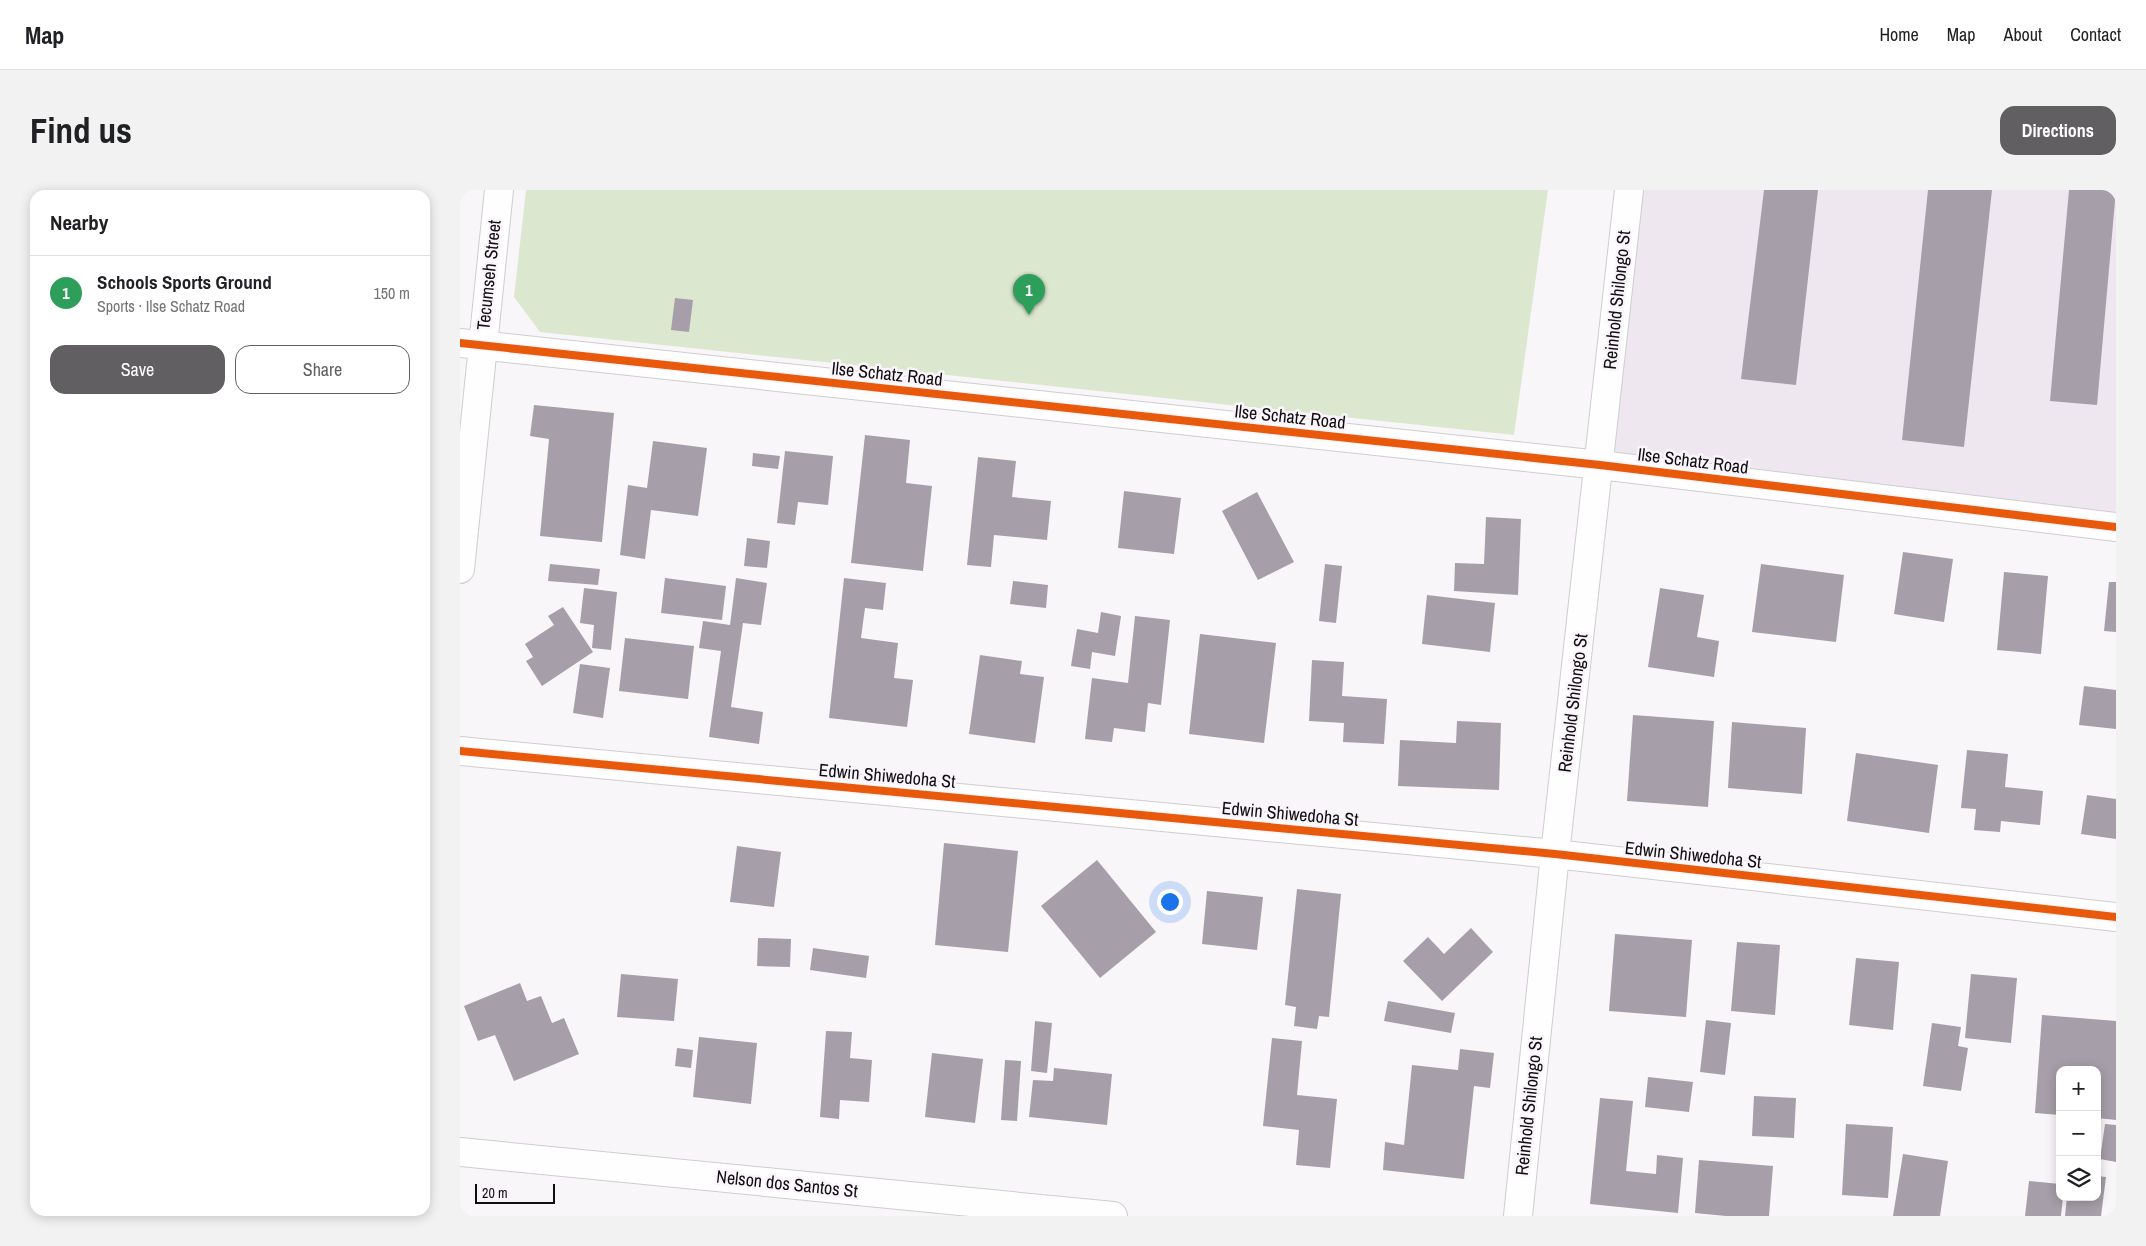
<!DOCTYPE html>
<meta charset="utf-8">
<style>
body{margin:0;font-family:"Archivo Narrow",sans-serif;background:#f2f2f2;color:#202124}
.controls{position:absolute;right:15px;bottom:15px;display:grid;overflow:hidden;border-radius:10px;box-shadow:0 2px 12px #0003}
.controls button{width:45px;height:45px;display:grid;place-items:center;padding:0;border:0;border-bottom:1px solid #e0e0e0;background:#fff;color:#202124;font:25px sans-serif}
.scale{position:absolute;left:15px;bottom:12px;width:80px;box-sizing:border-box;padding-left:5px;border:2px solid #100e10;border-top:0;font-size:14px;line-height:18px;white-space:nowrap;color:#100e10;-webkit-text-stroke:4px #faf5fb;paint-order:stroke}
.you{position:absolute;left:709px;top:711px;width:18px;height:18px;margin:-12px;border:4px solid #fff;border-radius:50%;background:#1a73e8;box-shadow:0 0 0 8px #1a73e833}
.badge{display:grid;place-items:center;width:32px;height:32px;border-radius:50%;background:#625f62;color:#fff;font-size:16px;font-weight:700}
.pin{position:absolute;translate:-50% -41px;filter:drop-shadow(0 1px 2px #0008)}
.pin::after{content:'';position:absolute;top:26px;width:18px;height:15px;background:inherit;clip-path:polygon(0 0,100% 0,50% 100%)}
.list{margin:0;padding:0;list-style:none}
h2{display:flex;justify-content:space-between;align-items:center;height:65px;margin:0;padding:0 20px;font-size:21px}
h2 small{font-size:16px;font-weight:400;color:#757577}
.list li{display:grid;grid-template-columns:32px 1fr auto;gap:15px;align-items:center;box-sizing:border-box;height:75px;padding:0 20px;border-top:1px solid #e0e0e0}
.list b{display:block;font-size:19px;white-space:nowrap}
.list p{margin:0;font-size:16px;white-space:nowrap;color:#757577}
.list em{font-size:16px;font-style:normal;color:#757577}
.actions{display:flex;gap:10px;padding:15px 20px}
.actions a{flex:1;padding:11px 0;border:1px solid #625f62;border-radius:15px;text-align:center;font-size:18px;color:#625f62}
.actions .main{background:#625f62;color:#fff}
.icon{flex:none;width:28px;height:28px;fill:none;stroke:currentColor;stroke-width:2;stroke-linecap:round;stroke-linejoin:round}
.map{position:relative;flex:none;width:1656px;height:1026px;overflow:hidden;border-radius:15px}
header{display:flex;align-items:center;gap:30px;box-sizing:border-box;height:70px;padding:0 25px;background:#fff;border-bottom:1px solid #e0e0e0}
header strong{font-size:24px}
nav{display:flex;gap:28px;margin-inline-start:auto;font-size:18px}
.intro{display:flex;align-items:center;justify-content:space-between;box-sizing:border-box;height:120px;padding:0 30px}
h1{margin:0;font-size:35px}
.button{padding:12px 22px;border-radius:15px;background:#625f62;color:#fff;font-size:18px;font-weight:700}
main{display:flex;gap:30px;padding:0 30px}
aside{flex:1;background:#fff;border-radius:15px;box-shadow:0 2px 12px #0003}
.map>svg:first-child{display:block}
</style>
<header>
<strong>Map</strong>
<nav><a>Home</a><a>Map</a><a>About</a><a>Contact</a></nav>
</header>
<div class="intro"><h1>Find us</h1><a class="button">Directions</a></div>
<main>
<aside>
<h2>Nearby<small></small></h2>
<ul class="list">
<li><span class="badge" style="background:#2e9e5b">1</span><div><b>Schools Sports Ground</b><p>Sports · Ilse Schatz Road</p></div><em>150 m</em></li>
</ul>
<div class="actions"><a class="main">Save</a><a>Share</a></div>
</aside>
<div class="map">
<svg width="1656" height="1026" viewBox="0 0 1656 1026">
<rect width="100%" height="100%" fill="#f9f6fa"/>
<path fill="#eee7ef" d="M 1169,0 L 1656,0 L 1656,337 L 1140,275 Z"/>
<path fill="#dce7cf" d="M 66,0 L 1088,0 L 1054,245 L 80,142 L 54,107 Z"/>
<path fill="#a69ea8" d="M 1304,0 L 1358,0 L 1336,195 L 1281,189 Z
M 1468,0 L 1532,0 L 1504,257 L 1442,250 Z
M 1609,0 L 1656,0 L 1637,215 L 1590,211 Z
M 215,108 L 233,110 L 229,142 L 211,140 Z
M 74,215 L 154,223 L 142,352 L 80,346 L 89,249 L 70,246 Z
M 405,245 L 450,250 L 446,293 L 472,296 L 463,381 L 391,373 Z
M 193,251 L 247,258 L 238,326 L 191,320 L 185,369 L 160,365 L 168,295 L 187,298 Z
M 325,261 L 373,266 L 368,315 L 338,312 L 335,335 L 317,333 Z
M 293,263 L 320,266 L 318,279 L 292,276 Z
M 518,267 L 556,271 L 552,307 L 591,311 L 587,350 L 534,345 L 531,377 L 507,375 Z
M 664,301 L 721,308 L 714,364 L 658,358 Z
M 797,302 L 834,372 L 798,390 L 762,321 Z
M 1026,327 L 1061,329 L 1058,405 L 994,401 L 995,373 L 1024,374 Z
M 287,348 L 310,351 L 307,378 L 284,376 Z
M 1443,362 L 1493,369 L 1484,432 L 1434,424 Z
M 90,374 L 140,379 L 138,395 L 88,391 Z
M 865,374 L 882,376 L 876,433 L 859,431 Z
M 1301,374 L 1384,385 L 1376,452 L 1292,442 Z
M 1544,382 L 1588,386 L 1581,464 L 1537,460 Z
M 205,388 L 266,396 L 262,430 L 201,423 Z
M 276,388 L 307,393 L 301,435 L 283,433 L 271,517 L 303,522 L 299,554 L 249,547 L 261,461 L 239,458 L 243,431 L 270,435 Z
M 384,388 L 426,393 L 423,420 L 405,418 L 401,448 L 438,453 L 434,488 L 453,490 L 447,537 L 369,528 Z
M 553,391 L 588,395 L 586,418 L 550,414 Z
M 1649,392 L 1656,392 L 1656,442 L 1644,441 Z
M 124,398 L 157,402 L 151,460 L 132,458 L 134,435 L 120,433 Z
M 1200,398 L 1244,405 L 1237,447 L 1259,451 L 1254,487 L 1188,477 Z
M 967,405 L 1035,413 L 1030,462 L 962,454 Z
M 103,417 L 133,462 L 82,496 L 66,471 L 73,467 L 65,454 L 94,435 L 88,426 Z
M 641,422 L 661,426 L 655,466 L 632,462 L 630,479 L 611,476 L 617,439 L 638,443 Z
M 675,426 L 710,430 L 701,515 L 688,513 L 685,542 L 654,538 L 652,552 L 625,549 L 632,488 L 668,493 Z
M 740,444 L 816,453 L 804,553 L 729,544 Z
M 165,448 L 234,456 L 228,509 L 159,501 Z
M 520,465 L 562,471 L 560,484 L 584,487 L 575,553 L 509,544 Z
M 852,470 L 884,472 L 882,506 L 927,509 L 924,554 L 883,552 L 884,533 L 849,531 Z
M 120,474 L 150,478 L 143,528 L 113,523 Z
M 1624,496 L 1656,500 L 1656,539 L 1619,535 Z
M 1173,525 L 1254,531 L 1248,617 L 1167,611 Z
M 997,531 L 1041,533 L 1039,600 L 938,596 L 940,550 L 996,553 Z
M 1272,532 L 1346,538 L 1342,604 L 1268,598 Z
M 1507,560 L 1548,564 L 1545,597 L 1583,601 L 1580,635 L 1541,631 L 1540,642 L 1514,640 L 1516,619 L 1501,618 Z
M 1396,563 L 1478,575 L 1469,643 L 1387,631 Z
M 1627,605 L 1656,609 L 1656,649 L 1621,644 Z
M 484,653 L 558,661 L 548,762 L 475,755 Z
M 277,656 L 321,662 L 314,717 L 270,712 Z
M 637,670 L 696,742 L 640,788 L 581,716 Z
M 837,699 L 881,704 L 869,827 L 859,826 L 857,839 L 834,836 L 836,817 L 825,815 Z
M 747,701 L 803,707 L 797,760 L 742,754 Z
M 1011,738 L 1033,762 L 982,811 L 943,771 L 968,747 L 984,764 Z
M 1155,744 L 1232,750 L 1226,827 L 1149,821 Z
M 298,748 L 331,749 L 330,777 L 297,776 Z
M 1277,752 L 1320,755 L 1315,825 L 1271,821 Z
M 353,758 L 409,766 L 406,788 L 350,780 Z
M 1396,768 L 1439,772 L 1433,840 L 1389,835 Z
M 161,784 L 218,789 L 214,831 L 157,827 Z
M 1511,784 L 1557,788 L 1551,853 L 1505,848 Z
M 60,793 L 67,811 L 81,806 L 92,833 L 104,828 L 119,864 L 54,891 L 35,845 L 18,851 L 4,816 Z
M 928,811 L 995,823 L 991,843 L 924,831 Z
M 1582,825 L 1656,831 L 1656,930 L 1637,928 L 1637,880 L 1600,880 L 1600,925 L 1575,923 Z
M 1246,830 L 1271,833 L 1265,885 L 1240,882 Z
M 575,831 L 592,833 L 587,883 L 571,881 Z
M 1472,833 L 1501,837 L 1498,856 L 1508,858 L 1501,901 L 1463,896 Z
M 366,841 L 392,842 L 390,868 L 412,870 L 409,912 L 380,910 L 379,929 L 360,927 Z
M 239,847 L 297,853 L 291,914 L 233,907 Z
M 812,848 L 842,851 L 837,905 L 877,909 L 870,978 L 836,975 L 839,940 L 803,936 Z
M 217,858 L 233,860 L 231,878 L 215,876 Z
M 1000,859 L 1034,863 L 1030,898 L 1014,896 L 1004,989 L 923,980 L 925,952 L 944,955 L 952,875 L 998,880 Z
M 472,863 L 523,869 L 515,933 L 465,927 Z
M 545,870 L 561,871 L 557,931 L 541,930 Z
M 594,878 L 652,884 L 647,935 L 569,927 L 573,890 L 593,891 Z
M 1188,887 L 1233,892 L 1229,922 L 1185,917 Z
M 1294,906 L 1336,908 L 1334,948 L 1292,946 Z
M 1140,908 L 1173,911 L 1166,981 L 1196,984 L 1197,965 L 1223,968 L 1218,1023 L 1130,1014 Z
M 1386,934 L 1433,937 L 1428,1008 L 1382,1005 Z
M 1645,934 L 1656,935 L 1656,972 L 1640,969 Z
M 1443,964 L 1488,971 L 1480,1026 L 1433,1026 Z
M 1239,970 L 1313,976 L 1309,1026 L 1266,1026 L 1235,1023 Z
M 1637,986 L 1646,987 L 1641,1026 L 1605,1026 L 1607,1007 L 1637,1007 Z
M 1569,991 L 1600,994 L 1600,1007 L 1603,1007 L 1601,1026 L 1565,1026 Z"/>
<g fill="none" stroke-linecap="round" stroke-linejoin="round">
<defs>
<path id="minor" d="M 0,153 L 1140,275 L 1656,337
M 0,379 L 39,0
M 0,561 L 1095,664 L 1656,727
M 0,962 L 653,1026
M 1058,1026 L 1095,664 L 1169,0"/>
</defs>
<use href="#minor" stroke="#cfcdd0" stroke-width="30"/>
<use href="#minor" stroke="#fefefe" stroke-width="28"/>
<defs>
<path id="cycleway" d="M 0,153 L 1140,275 L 1656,337
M 0,561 L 1095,664 L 1656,727"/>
</defs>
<use href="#cycleway" stroke="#faf5fb" stroke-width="11"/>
<use href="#cycleway" stroke="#e8590c" stroke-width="8"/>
</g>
<g text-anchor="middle" stroke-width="5" stroke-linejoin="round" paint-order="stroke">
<g font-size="18" fill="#100e10" stroke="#faf5fb">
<text transform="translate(29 85) rotate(-84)" y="6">Tecumseh Street</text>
<text transform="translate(1157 110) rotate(-84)" y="6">Reinhold Shilongo St</text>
<text transform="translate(427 184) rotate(6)" y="6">Ilse Schatz Road</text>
<text transform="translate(830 227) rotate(6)" y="6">Ilse Schatz Road</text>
<text transform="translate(1233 271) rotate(7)" y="6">Ilse Schatz Road</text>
<text transform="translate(1113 513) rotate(-83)" y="6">Reinhold Shilongo St</text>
<text transform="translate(427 586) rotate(5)" y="6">Edwin Shiwedoha St</text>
<text transform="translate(830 624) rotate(5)" y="6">Edwin Shiwedoha St</text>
<text transform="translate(1233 665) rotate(6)" y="6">Edwin Shiwedoha St</text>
<text transform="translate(1069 916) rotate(-84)" y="6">Reinhold Shilongo St</text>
<text transform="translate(327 994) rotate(6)" y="6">Nelson dos Santos St</text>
</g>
</g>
</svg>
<div class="controls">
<button>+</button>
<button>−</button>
<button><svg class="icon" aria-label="layers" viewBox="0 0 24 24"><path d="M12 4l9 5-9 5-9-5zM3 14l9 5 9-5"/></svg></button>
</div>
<div class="scale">20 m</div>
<div class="you"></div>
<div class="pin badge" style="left:569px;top:125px;background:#2e9e5b">1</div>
</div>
</main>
